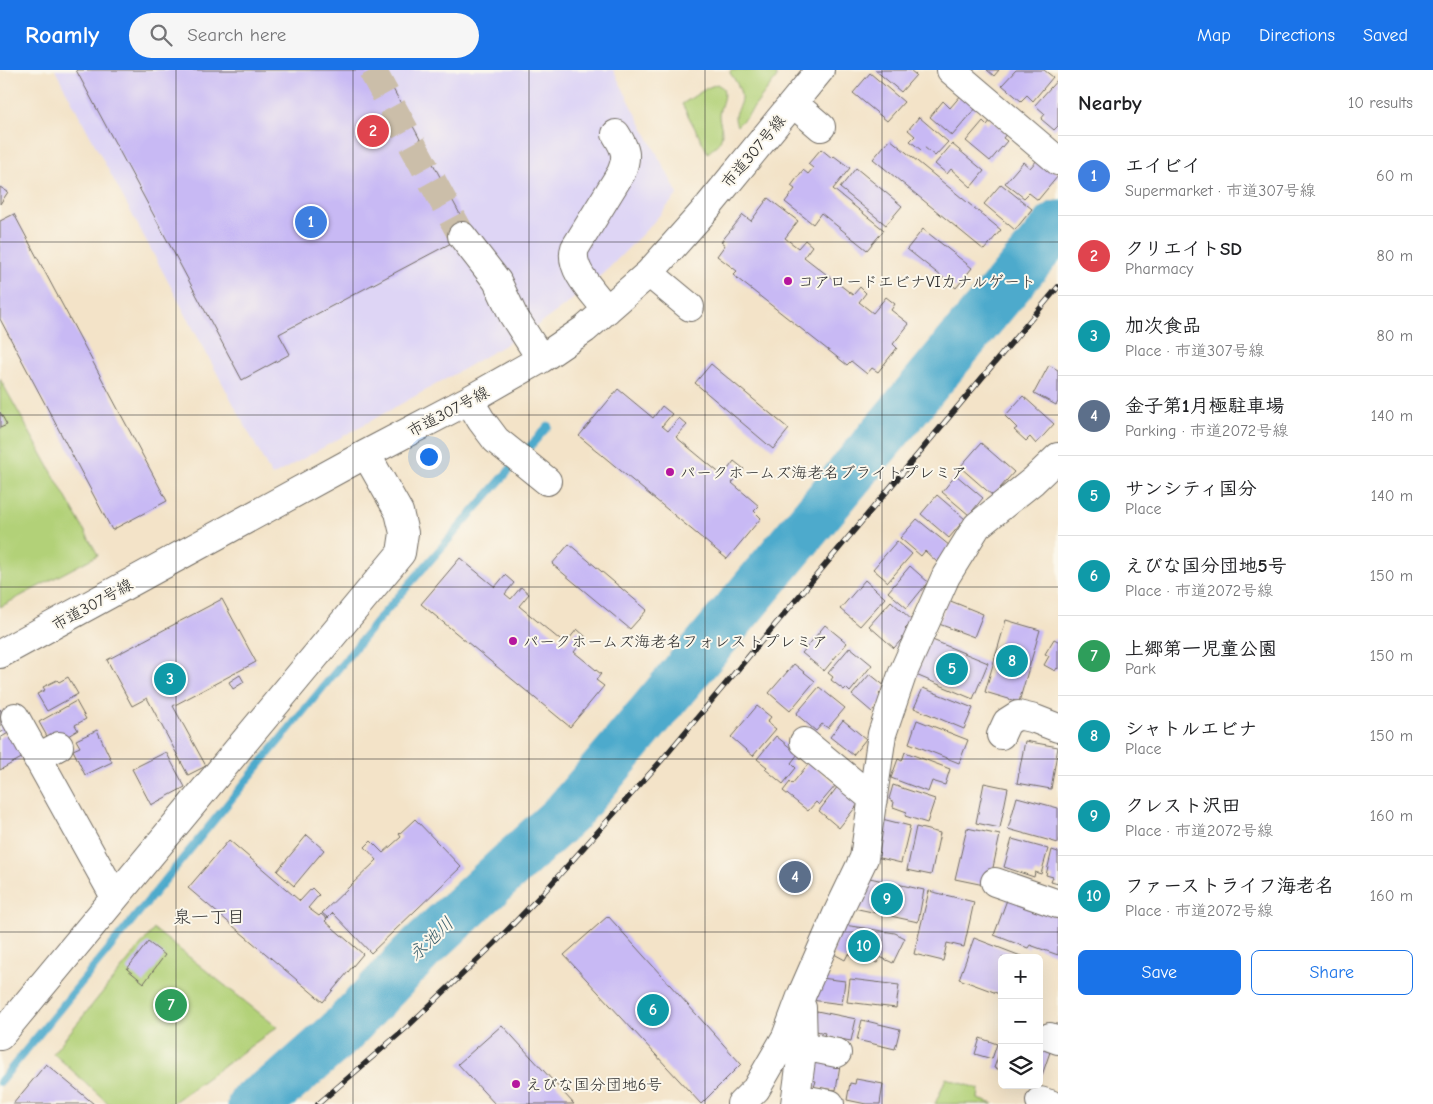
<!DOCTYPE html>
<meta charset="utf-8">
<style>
body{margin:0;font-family:"Comic Neue","Klee One",sans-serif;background:#f6f6f6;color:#202124}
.controls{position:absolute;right:15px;bottom:15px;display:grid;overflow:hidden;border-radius:8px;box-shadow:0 5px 20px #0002}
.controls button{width:45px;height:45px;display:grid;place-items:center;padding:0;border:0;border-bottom:1px solid #e0e0e0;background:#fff;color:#202124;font:25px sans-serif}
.you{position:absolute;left:428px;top:386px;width:18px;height:18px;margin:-12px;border:4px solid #fff;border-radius:50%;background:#1a73e8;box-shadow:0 0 0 8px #1a73e833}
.badge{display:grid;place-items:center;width:32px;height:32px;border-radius:50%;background:#1a73e8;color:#fff;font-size:16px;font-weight:700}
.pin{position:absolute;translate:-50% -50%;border:2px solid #fff;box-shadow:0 1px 5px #0006}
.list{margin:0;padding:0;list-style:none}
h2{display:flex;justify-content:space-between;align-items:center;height:65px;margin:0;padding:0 20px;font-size:21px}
h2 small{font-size:16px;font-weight:400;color:#757577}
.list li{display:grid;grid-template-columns:32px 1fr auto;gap:15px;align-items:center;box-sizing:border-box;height:80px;padding:0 20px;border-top:1px solid #e0e0e0}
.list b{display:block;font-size:19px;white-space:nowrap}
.list p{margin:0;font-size:16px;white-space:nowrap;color:#757577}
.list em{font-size:16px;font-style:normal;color:#757577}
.actions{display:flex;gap:10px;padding:15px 20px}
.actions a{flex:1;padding:11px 0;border:1px solid #1a73e8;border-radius:8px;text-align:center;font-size:18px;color:#1a73e8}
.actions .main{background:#1a73e8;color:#fff}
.icon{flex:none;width:28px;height:28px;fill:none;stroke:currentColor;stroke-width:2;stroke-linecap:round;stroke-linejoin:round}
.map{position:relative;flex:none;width:1058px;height:1034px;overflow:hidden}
header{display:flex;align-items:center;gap:30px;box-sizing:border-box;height:70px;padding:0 25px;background:#1a73e8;color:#fff}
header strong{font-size:24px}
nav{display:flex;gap:28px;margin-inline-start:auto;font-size:18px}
.search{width:350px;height:45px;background:#f6f6f6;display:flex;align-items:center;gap:12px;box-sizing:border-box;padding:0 18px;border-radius:28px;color:#757577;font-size:19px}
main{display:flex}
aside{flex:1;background:#fff}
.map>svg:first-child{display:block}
</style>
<header>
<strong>Roamly</strong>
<div class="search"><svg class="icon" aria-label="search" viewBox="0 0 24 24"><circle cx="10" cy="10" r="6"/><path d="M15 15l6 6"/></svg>Search here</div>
<nav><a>Map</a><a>Directions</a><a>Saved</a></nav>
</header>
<main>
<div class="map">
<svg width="1058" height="1034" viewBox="0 0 1058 1034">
<rect width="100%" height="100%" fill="#fbf7ec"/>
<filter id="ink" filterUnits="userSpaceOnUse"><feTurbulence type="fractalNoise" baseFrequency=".02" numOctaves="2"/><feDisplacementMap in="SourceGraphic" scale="10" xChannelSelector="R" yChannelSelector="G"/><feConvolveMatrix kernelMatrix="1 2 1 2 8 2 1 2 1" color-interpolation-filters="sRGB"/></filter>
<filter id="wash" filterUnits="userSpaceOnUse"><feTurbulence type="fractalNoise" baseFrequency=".0096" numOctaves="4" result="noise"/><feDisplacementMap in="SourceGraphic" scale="20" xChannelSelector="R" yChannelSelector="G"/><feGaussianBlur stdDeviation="1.12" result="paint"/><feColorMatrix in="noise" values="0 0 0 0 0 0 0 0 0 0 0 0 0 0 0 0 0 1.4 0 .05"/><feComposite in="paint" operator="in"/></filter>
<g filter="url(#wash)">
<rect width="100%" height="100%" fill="#f3e3c8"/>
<path fill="#ded5f5" d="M 55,0 L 613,0 L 678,124 L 650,156 L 607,200 L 567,234 L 535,257 L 460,301 L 272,406 Z"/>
<path fill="#b2d178" stroke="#6e7e52" d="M 731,0 L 775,0 L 776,2 L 777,7 L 748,45 L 737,56 C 731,41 740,40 741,29 C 742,20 735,10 730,3 Z
M 717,14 L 723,18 C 726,28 720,35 719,45 C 719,53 724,60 721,68 C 719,74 712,79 708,83 L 682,34 L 707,18 Z
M 0,309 L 98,485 L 0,537 Z
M 154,859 L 277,957 L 171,1034 L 109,1034 L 53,983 Z
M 946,1008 L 979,1019 L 978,1029 L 994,1034 L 935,1034 Z"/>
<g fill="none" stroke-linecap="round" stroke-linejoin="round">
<path stroke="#4eaacc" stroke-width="8" d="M 0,1012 L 378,550 L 548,356"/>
<path stroke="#4eaacc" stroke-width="49" d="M 252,1034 L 286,1011 L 340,963 L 422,877 L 567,743 L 620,681 L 1058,155"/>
</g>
<g id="blocks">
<path fill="#c8b9f4" d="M 76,0 L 383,0 L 470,163 L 279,264 L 290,284 L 242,310 Z
M 875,0 L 910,0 L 916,5 L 901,22 Z
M 987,0 L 999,0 L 994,6 Z
M 1016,0 L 1044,0 L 1053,7 L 1033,31 L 1027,25 L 1021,31 L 1002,15 Z
M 870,3 L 904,32 L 887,51 L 853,23 Z
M 1058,9 L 1058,56 L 1054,60 L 1041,49 L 1045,44 L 1035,35 Z
M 962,24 L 977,37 L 952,66 L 930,47 L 943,31 L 950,38 Z
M 919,47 L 948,72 L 935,86 L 924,77 L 921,80 L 910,71 L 915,66 L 908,60 Z
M 991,50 L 1007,63 L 1003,68 L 1007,71 L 990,91 L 966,71 L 983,51 L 987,55 Z
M 890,69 L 1001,160 L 984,180 L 873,89 Z
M 952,74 L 984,101 L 971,117 L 951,99 L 947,104 L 935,94 Z
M 821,79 L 832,88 L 834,86 L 850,98 L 833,119 L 884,160 L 867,180 L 821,143 L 813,154 L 785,132 L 795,119 L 791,116 L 803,100 L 808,104 L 813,98 L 808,94 Z
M 1039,88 L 1058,104 L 1058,106 L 1038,130 L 1029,123 L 1024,128 L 1005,113 L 1023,92 L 1030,98 Z
M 856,98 L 902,136 L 886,155 L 840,118 Z
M 1001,114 L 1032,139 L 1015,160 L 984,134 Z
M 0,117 L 8,122 L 0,134 Z
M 768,128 L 798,151 L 785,168 L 798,178 L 805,170 L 812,176 L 804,187 L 853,225 L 860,217 L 866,223 L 859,232 L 873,243 L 886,227 L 895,234 L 891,240 L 909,254 L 893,274 L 897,278 L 878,302 L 872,298 L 867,304 L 851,291 L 847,295 L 733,205 L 737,201 L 717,186 L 725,175 L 721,172 L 743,145 L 751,151 Z
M 14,144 L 167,431 L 112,460 L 0,249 L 0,151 Z
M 923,159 L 972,198 L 956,218 L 907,179 Z
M 711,294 L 789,359 L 773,379 L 695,313 Z
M 1049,295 L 1058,300 L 1058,332 L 1056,335 L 1034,323 Z
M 618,319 L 653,348 L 662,336 L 672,344 L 662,356 L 668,361 L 679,348 L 687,355 L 676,367 L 723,406 L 734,391 L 744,399 L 732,413 L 759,436 L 754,441 L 761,448 L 727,489 L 579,366 Z
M 1023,326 L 1054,354 L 1036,374 L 1030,367 L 1026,371 L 1014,360 L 1017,358 L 1005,346 Z
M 0,342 L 7,355 L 0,358 Z
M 981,373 L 1014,402 L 993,426 L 960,397 Z
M 956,405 L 983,428 L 969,445 L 942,422 Z
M 937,425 L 965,449 L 949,468 L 921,444 Z
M 917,449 L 950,476 L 937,492 L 925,481 L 921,486 L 900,468 Z
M 897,471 L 912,484 L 888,512 L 873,499 Z
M 569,474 L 647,540 L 630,559 L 552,494 Z
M 460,488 L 495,517 L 505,505 L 514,513 L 505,524 L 511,529 L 521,517 L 529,524 L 519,536 L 565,574 L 577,559 L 586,567 L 574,582 L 601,604 L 596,610 L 604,616 L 570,657 L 421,534 Z
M 910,496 L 928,512 L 907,538 L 888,522 Z
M 865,510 L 885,528 L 860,556 L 840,539 Z
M 222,529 L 256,592 L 173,636 L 206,696 L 188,705 L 147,628 L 132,636 L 107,590 Z
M 948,530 L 983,544 L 974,567 L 939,554 Z
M 891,531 L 913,551 L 905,559 L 908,562 L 894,578 L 869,556 Z
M 1006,550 L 1040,560 L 1019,632 L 985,622 Z
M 825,555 L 847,573 L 824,601 L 802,583 Z
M 930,569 L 988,593 L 973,629 L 916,605 Z
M 1054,569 L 1058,571 L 1058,599 L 1057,598 L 1055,601 L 1044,595 L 1049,586 L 1045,584 Z
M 850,577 L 872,595 L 850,622 L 846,618 L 844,620 L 831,610 L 833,607 L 828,603 Z
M 794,594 L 815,611 L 790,641 L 769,623 Z
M 870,604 L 886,617 L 879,624 L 884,628 L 872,642 L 852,625 Z
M 240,605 L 244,612 L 233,619 L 229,612 Z
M 68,607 L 78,624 L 47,641 L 37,624 L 45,620 L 43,617 L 57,610 L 59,612 Z
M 819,617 L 845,638 L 828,658 L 822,654 L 816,661 L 796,644 Z
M 923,618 L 973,638 L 964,659 L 914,638 Z
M 76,631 L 86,649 L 75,655 L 78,660 L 63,669 L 49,670 L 39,652 Z
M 757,636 L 771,647 L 767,652 L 776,659 L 753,686 L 731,667 Z
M 0,639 L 11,657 L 0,663 Z
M 843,650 L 866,669 L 853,685 L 830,667 Z
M 917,650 L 968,670 L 959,693 L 909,673 Z
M 97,660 L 112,692 L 85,705 L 73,680 L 80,677 L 76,670 Z
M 10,662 L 25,686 L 0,700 L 0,668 Z
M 776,666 L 798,684 L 791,693 L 796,698 L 783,714 L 765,699 L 767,697 L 757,689 Z
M 1025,671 L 1058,677 L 1051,719 L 1017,713 Z
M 166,682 L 185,717 L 151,735 L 132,699 Z
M 905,682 L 950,699 L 945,715 L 932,711 L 928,722 L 891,708 L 898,689 L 902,691 Z
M 809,693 L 836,715 L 819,735 L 816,732 L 808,741 L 783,721 L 790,712 L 792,714 Z
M 984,713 L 1008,718 L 1000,758 L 976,753 Z
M 893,715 L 935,729 L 927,753 L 905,746 L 907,742 L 893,737 L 894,732 L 889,729 Z
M 838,716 L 859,733 L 839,758 L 819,741 Z
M 1017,727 L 1058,738 L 1058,773 L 1008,759 Z
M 415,749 L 461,797 L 371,883 L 333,843 L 328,848 L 322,843 L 377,790 L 365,777 L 371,771 L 383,783 L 401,767 L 399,764 Z
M 882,749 L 910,756 L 901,793 L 876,787 Z
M 916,757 L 940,763 L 931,805 L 907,800 Z
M 967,758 L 1000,765 L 989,816 L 955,809 Z
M 307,765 L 324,780 L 294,816 L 277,801 Z
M 1012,769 L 1048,779 L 1041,804 L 1035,802 L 1034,807 L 1004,797 Z
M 229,770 L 300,831 L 312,818 L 319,825 L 308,838 L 319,846 L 321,844 L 327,849 L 325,851 L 363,884 L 323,932 L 188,818 Z
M 1052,780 L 1058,782 L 1058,814 L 1051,812 L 1053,807 L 1046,805 Z
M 856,805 L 924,820 L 918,852 L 849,837 Z
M 929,821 L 974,832 L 964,877 L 947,873 L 943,891 L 914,884 Z
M 1008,827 L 1058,847 L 1058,885 L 1030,875 L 1028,878 L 994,865 Z
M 608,846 L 741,994 L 701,1034 L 564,885 Z
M 838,854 L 895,863 L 905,868 L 893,893 L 880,887 L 877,893 L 863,886 L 861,890 L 848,884 L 845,890 L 834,884 Z
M 974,868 L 1026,888 L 1002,888 L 1002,925 L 959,909 Z
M 148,872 L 165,885 L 144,913 L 127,899 Z
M 813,907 L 845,911 L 842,934 L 811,930 Z
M 850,909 L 899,915 L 896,938 L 847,932 Z
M 817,941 L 856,949 L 851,971 L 824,966 L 825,963 L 812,960 Z
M 862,950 L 900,959 L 895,979 L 857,970 Z
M 502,955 L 574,1034 L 495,1034 L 458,994 Z
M 980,968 L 997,974 L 992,989 L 975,984 Z
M 1002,975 L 1002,1000 L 994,998 Z
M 1039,978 L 1050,982 L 1040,1011 L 1039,1011 Z
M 805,989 L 840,995 L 836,1020 L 814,1017 L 816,1011 L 802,1008 Z
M 46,994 L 94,1034 L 13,1034 Z
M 856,1009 L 883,1014 L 880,1034 L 866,1034 L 847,1030 L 850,1013 L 855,1014 Z"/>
</g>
</g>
<g filter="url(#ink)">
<use href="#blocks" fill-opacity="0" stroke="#716b62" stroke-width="1"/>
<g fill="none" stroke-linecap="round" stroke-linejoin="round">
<path stroke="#cbbea9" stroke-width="28" stroke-dasharray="28 14" stroke-linecap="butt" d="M 372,0 L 462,166"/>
<defs>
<path id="minor" d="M 951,0 L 1058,91
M 793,33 L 821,57
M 462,166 L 497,211 L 513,245 L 541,289
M 649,203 L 690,237
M 607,240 C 595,224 568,199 575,178 L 621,103 C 628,86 626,80 616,64
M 469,330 L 481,350 L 496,370 L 547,411
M 0,584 L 366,384 L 469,330 L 541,289 L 585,259 L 649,203 L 707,138 L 820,0
M 15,647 L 115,827
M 1001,665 L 1007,652 L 1018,645 L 1035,649 L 1058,658
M 804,672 L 873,729
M 37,688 L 59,676
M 995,812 L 1058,834
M 0,966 L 401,483 L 404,463 L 399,442 L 366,384
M 1050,967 L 1058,970
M 803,976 L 837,983
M 796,1028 L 830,1034
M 1040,1031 L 1050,1034
M 741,1034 L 756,1019 L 786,967 L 802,924 L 837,844 L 864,788 L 882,664 L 902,605 L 946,506 L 977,456 L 1033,411 L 1058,387
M 795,1034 L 803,976 L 802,938"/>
</defs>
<use href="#minor" stroke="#716b62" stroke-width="30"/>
<use href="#minor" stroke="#fff" stroke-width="28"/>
<defs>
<path id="rail" d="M 318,1034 L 406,958 L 494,874 L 544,822 L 661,691 L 1058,217"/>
</defs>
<use href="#rail" stroke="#2b2b2b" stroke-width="5.5"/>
<use href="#rail" stroke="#fbf7ec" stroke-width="4" stroke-dasharray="11" stroke-linecap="butt"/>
</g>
</g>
<path fill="none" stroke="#2b2b2b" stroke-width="1" stroke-opacity="0.55" d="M 176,0 L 176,1034M 353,0 L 353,1034M 529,0 L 529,1034M 705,0 L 705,1034M 882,0 L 882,1034M 0,172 L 1058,172M 0,345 L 1058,345M 0,517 L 1058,517M 0,689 L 1058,689M 0,862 L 1058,862"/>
<g fill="#b5179e" stroke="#fbf7ec" stroke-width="2">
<circle cx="788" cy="211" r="5"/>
<circle cx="670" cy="402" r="5"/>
<circle cx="513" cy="571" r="5"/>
<circle cx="516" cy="1014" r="5"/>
</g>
<g text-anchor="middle" stroke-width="4" stroke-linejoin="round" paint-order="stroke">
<g font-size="16" fill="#2b2b2b" stroke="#fbf7ec">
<text transform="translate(753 81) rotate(-50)" y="6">市道307号線</text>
<text transform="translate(448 341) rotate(-28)" y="6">市道307号線</text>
<text transform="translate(92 534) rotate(-29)" y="6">市道307号線</text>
</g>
<g font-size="16" fill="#2b2b2b" stroke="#fbf7ec" text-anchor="start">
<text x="798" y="217">コアロードエビナVIカナルゲート</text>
<text x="680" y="408">パークホームズ海老名ブライトプレミア</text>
<text x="523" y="577">パークホームズ海老名フォレストプレミア</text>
<text x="526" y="1020">えびな国分団地6号</text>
</g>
<g font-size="18" fill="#2b2b2b" stroke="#fbf7ec">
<text x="209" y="853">泉一丁目</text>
</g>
<g font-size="18" font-style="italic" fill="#395e6b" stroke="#fbf7ec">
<text transform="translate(431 869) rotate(-44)" y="6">永池川</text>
</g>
</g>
</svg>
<div class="controls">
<button>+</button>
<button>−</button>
<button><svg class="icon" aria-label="layers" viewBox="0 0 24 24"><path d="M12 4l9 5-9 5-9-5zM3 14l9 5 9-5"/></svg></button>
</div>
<div class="you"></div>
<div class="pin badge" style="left:311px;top:152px;background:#3f7fe0">1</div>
<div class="pin badge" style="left:373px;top:61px;background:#e0444e">2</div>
<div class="pin badge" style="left:170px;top:609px;background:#0f9aa8">3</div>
<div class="pin badge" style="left:795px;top:807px;background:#5c6f8a">4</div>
<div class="pin badge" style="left:952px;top:599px;background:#0f9aa8">5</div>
<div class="pin badge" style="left:653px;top:940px;background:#0f9aa8">6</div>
<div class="pin badge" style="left:171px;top:935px;background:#2e9e5b">7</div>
<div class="pin badge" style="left:1012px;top:591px;background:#0f9aa8">8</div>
<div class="pin badge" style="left:887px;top:829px;background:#0f9aa8">9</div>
<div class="pin badge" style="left:864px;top:876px;background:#0f9aa8">10</div>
</div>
<aside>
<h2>Nearby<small>10 results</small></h2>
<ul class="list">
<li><span class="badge" style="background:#3f7fe0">1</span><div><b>エイビイ</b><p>Supermarket · 市道307号線</p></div><em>60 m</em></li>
<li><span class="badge" style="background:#e0444e">2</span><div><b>クリエイトSD</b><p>Pharmacy</p></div><em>80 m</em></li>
<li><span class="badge" style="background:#0f9aa8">3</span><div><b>加次食品</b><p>Place · 市道307号線</p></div><em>80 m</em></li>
<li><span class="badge" style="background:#5c6f8a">4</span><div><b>金子第1月極駐車場</b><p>Parking · 市道2072号線</p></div><em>140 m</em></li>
<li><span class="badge" style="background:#0f9aa8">5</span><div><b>サンシティ国分</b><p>Place</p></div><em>140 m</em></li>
<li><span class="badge" style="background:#0f9aa8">6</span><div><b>えびな国分団地5号</b><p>Place · 市道2072号線</p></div><em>150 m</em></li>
<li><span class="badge" style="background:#2e9e5b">7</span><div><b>上郷第一児童公園</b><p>Park</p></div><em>150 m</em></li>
<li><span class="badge" style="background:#0f9aa8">8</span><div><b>シャトルエビナ</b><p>Place</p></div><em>150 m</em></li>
<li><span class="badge" style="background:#0f9aa8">9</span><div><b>クレスト沢田</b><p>Place · 市道2072号線</p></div><em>160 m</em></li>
<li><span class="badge" style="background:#0f9aa8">10</span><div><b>ファーストライフ海老名</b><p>Place · 市道2072号線</p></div><em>160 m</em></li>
</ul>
<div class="actions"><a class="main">Save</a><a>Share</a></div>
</aside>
</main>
